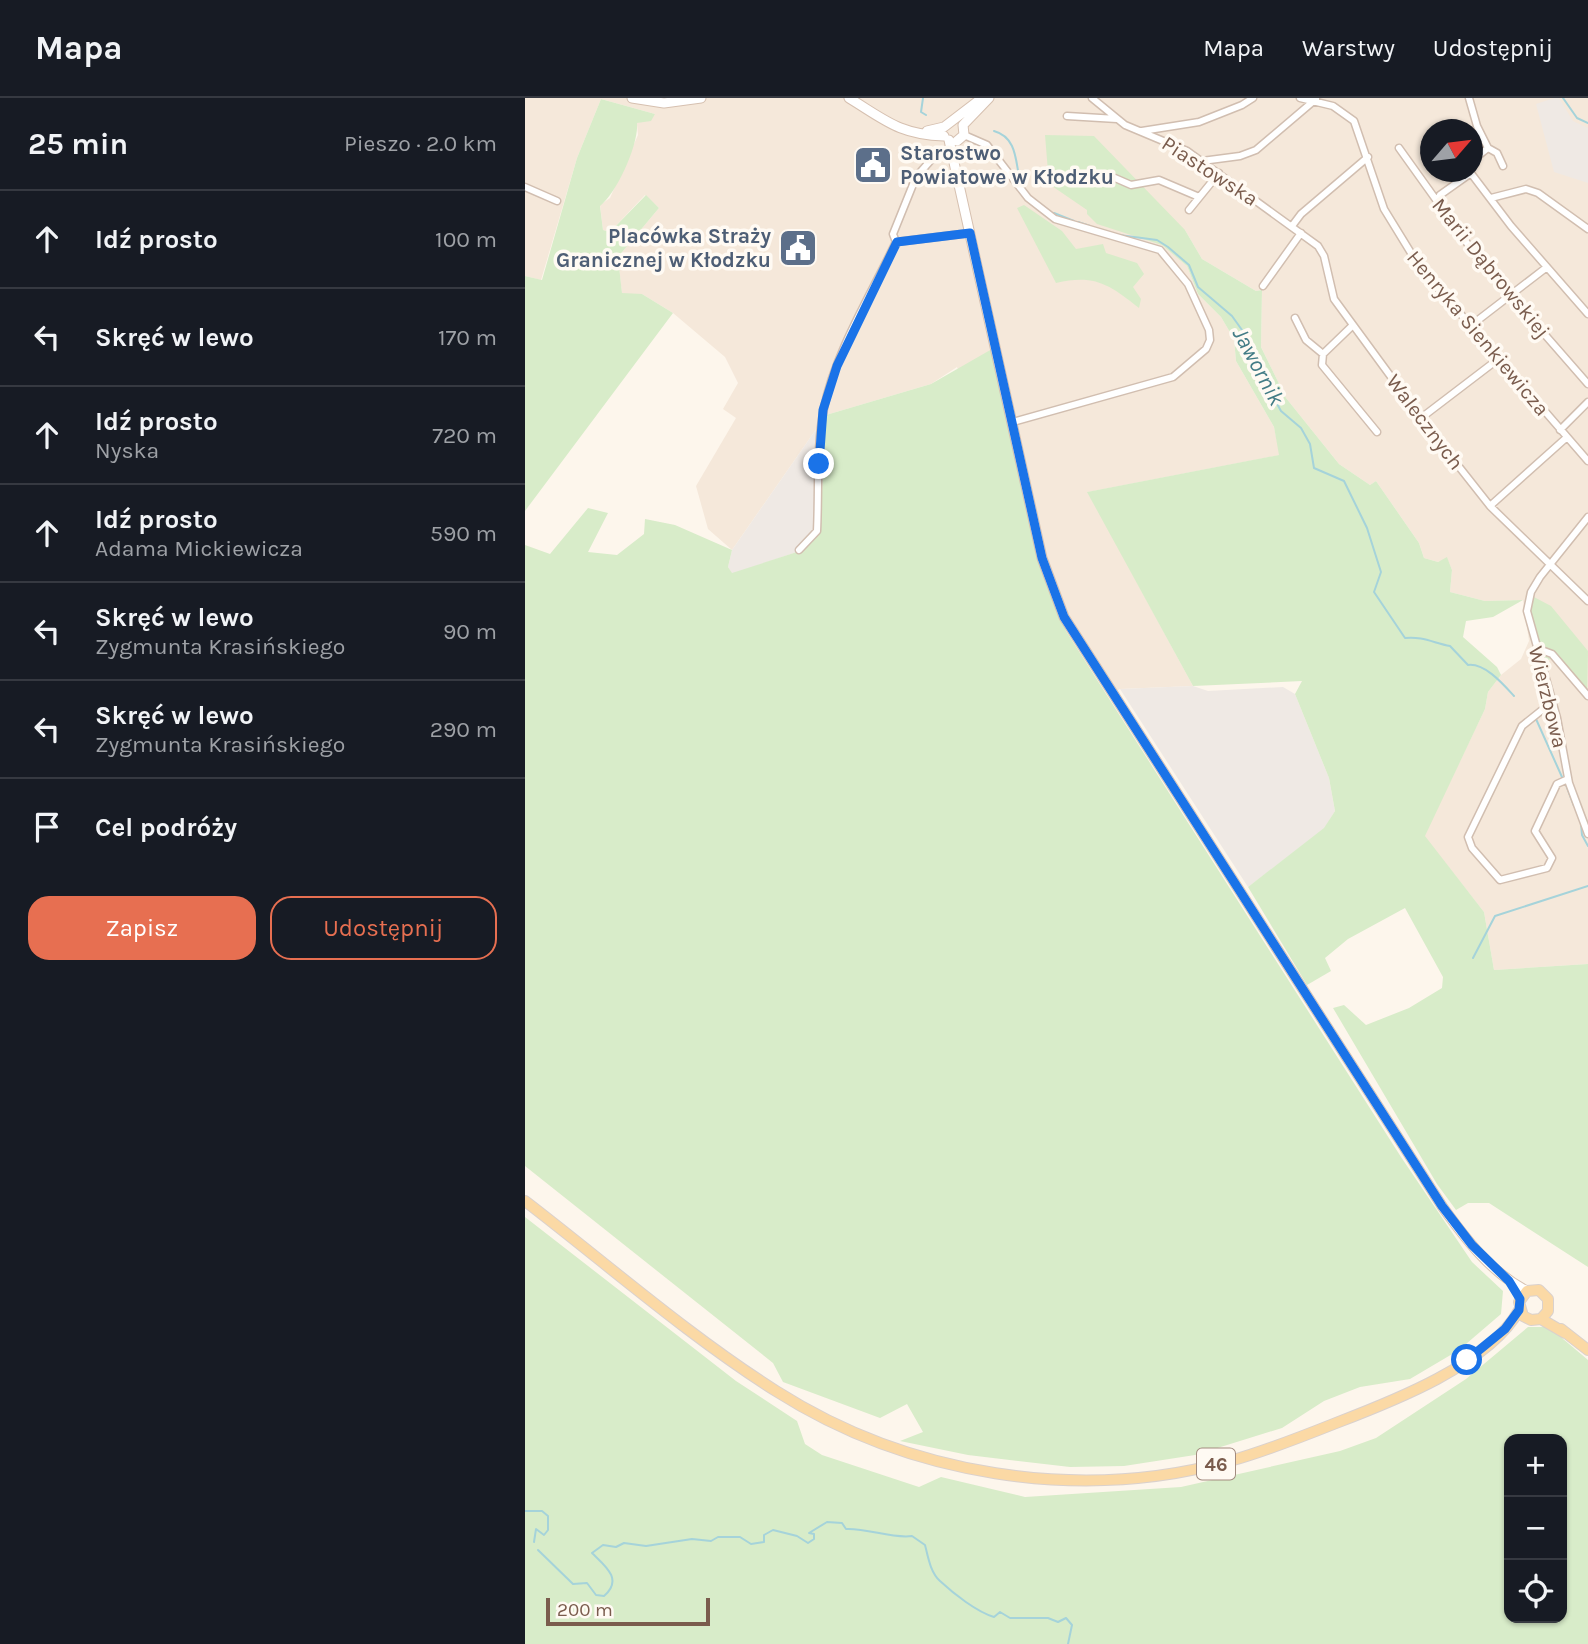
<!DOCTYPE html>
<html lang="pl">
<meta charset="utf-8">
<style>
body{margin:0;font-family:Karla,sans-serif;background:#20242c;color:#f1f3f6}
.controls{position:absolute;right:21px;bottom:21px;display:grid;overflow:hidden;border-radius:14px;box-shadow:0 2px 5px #0004}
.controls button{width:63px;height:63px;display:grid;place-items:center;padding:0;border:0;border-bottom:2px solid #363941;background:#171b24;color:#f1f3f6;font:35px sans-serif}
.compass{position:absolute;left:895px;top:21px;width:63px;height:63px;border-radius:50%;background:#171b24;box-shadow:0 2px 5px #0004;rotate:62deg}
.scale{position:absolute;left:21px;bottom:18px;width:164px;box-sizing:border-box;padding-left:7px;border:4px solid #7a5c4d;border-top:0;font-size:19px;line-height:24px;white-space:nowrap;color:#7a5c4d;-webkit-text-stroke:5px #fffaf3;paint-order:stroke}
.stop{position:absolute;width:21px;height:21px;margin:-16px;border:5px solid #1a73e8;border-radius:50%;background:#fff}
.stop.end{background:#1a73e8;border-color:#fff;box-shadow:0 2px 7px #0008}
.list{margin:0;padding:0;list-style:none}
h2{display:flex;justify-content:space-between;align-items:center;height:91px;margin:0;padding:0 28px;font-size:30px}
h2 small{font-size:23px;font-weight:400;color:#9ea1a6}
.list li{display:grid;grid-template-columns:46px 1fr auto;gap:21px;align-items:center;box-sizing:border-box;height:98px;padding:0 28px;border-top:2px solid #363941}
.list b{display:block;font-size:26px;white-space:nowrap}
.list p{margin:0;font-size:23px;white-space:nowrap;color:#9ea1a6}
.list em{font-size:23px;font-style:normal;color:#9ea1a6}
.actions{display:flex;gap:14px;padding:21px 28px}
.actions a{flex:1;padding:16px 0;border:2px solid #e76f51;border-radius:21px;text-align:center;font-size:24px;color:#e76f51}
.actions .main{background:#e76f51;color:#fff}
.icon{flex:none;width:38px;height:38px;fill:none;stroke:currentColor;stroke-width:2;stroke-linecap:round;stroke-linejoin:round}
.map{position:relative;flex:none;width:1063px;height:1546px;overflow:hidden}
header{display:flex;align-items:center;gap:42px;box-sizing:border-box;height:98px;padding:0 35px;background:#171b24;border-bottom:2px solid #363941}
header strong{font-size:33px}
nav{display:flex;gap:38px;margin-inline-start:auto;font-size:24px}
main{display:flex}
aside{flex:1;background:#171b24}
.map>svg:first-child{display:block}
</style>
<header>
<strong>Mapa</strong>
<nav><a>Mapa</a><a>Warstwy</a><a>Udostępnij</a></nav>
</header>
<main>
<aside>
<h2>25 min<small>Pieszo · 2.0 km</small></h2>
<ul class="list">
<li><svg class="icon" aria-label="ahead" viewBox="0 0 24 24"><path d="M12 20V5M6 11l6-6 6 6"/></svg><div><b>Idź prosto</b></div><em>100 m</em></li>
<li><svg class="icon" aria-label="left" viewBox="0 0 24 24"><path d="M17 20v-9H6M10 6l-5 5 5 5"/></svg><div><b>Skręć w lewo</b></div><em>170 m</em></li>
<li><svg class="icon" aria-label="ahead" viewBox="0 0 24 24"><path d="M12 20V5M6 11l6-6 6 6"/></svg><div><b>Idź prosto</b><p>Nyska</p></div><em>720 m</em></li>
<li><svg class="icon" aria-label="ahead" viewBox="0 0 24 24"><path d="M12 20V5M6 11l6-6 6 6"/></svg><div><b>Idź prosto</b><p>Adama Mickiewicza</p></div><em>590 m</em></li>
<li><svg class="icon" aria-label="left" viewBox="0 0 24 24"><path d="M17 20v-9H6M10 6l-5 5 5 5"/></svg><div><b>Skręć w lewo</b><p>Zygmunta Krasińskiego</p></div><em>90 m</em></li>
<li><svg class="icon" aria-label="left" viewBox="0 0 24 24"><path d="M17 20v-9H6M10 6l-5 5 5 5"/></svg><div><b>Skręć w lewo</b><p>Zygmunta Krasińskiego</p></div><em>290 m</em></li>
<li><svg class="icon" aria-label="arrive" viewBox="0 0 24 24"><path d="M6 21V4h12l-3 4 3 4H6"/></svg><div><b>Cel podróży</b></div></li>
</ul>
<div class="actions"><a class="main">Zapisz</a><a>Udostępnij</a></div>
</aside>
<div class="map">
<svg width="1063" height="1546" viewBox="0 0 1063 1546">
<rect width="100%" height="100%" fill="#fdf6ec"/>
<path fill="#f5e8da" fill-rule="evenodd" d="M 0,0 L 1063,0 L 1063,866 L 969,872 L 959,814 L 899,738 L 960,611 L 963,594 L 976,577 L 996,561 L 1004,543 L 998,502 L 960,503 L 925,494 L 927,472 L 922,460 L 913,464 L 899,460 L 894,445 L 851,383 L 845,387 L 814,366 L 761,300 L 736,249 L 737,192 L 731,193 L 677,161 L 660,132 L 638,147 L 662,168 L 673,196 L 696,219 L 709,241 L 711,263 L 749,329 L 755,357 L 563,394 L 668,588 L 595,591 L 583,597 L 541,533 L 432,269 L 406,286 L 301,317 L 207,452 L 183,431 L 171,388 L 211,320 L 198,311 L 213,285 L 200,259 L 148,215 L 117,196 L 97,196 L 93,159 L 134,110 L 120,97 L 85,134 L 78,132 L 75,107 L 85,100 L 113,37 L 112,25 L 130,16 L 76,1 L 52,60 L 16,182 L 0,178 ZM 906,32 L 948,32 L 948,74 L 906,74 Z"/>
<path fill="#efe9e4" d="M 1029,0 L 1034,0 L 1048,23 L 1063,30 L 1063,85 L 1029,74 L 1011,6 Z
M 301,317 L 295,433 L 278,452 L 207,476 L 203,469 L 207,452 Z
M 668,588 L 683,593 L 758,589 L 770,596 L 804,680 L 810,713 L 799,731 L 723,789 L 595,591 Z"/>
<path fill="#d8ecc9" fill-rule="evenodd" d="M 76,1 L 130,16 L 126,23 L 112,25 C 114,46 92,95 75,108 L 78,132 L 85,134 L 121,97 L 134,110 L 93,159 L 97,195 L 117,196 L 148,215 L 0,413 L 0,178 L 17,182 L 52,60 Z
M 520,37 L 569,38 L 660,132 L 677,161 L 731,193 L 737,192 L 736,249 L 761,300 L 814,366 L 845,387 L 851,383 L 894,445 L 899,460 L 913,464 L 922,459 L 927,472 L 925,494 L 960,503 L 998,502 L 968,519 L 941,523 L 938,539 L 972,569 L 976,577 L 963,594 L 960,611 L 900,738 L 959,814 L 969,872 L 1063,866 L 1063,1169 L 964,1105 L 943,1105 L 931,1112 L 912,1086 L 808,910 L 819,907 L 841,927 L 884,910 L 917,890 L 918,879 L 880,810 L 823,841 L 800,860 L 806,873 L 782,887 L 723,789 L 799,730 L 810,713 L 804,680 L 770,596 L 777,583 L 668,588 L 562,394 L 754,357 L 749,329 L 711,263 L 709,241 L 696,219 L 673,196 L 662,168 L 637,147 L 572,126 L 562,116 L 562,112 L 524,86 Z
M 499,107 L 537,133 L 551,151 L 578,146 L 581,155 L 612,165 L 619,176 L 608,189 L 616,201 L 614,210 C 584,186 569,176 531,185 L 492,110 Z
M 467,251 L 518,472 L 541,533 L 876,1059 L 947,1164 L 978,1193 L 976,1216 L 934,1252 L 885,1281 L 835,1289 L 799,1303 L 757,1330 L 670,1357 L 599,1368 L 545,1369 L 443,1357 L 375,1343 L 398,1334 L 382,1306 L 355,1320 L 258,1284 L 248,1265 L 0,1068 L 0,447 L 25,456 L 63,410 L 83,415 L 63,454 L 92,457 L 119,436 L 120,421 L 150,427 L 207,452 L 203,469 L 207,475 L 278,452 L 295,433 L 301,317 L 406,286 Z
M 1007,498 L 1026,508 L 1063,553 L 1062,601 L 1027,560 L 1020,564 L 1005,521 Z
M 0,1119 L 211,1283 L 272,1323 L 280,1346 L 297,1357 L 394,1389 L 416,1379 L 500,1399 L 656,1389 L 815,1353 L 851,1340 L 941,1281 L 1003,1229 L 1024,1229 L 1063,1262 L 1063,1546 L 0,1546 ZM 984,1341 L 1037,1341 L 1037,1520 L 984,1520 Z"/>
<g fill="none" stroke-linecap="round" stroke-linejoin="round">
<path stroke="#a5d3da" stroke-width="2" d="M 398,0 L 396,14 L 401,17
M 1038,0 L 1052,20 L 1063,25
M 469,33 C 494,40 490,67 496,87
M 529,115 L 549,123
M 553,124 L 565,128
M 594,137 L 632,142 L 643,149 L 664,167 L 673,189 L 707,218 L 722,239 L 735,275 L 756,313 L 776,330 L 785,346 L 789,370 L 819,383 L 842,430 L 856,474 L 849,494 L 880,540 C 897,538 909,545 925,548 L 943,567 C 960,565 978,586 989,598
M 1011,621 L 1037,679
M 1041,687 L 1049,708
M 1056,726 L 1057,737 L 1063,748
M 948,860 L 970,818 L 1063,788
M 0,1413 L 17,1413 L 23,1418 L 23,1432 L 19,1437 L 11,1431 L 9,1444
M 13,1452 L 48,1486 L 62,1485 L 71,1497 L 79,1498 C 99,1481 79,1467 67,1455 L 78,1447 L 91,1449 L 99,1445 L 121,1448 L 167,1441 L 186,1443 L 193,1439 L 215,1439 L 226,1446 L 239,1444 L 239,1437 L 248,1432 L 272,1438 L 283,1445 L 289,1441 L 289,1436 L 284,1435 L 302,1424 L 317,1425 L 321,1431 C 343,1430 367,1441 387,1438 L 400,1447 C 403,1458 405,1474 415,1483 C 429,1496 452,1514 469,1519 L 475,1514 L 485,1520 L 523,1520 L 533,1524 L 541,1520 L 547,1527 L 543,1546"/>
<defs>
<path id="street" d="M 567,0 L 600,27 L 662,53 L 793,148 L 799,158 L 809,201 L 905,332 L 965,408 L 1063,503
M 775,0 L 808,8 L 829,23 L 859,111 L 894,168 L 1063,363
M 944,0 L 952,28 L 963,50 L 948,62
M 542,18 L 592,21
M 617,33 L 674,24 L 717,7 L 728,0
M 439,37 L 462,47 L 503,100 L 530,121 L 635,152 L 663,186 L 684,232 L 685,242 L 681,251 L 648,279 L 488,324
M 874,50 L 952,159 L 1063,286
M 963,50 L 972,55 L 978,68
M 406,62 L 391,79 L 368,136 L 371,144 L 445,135
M 677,63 L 715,58 L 731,52 L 791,1
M 945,74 L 986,128 L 1063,216
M 590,80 L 606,87 L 634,82 L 674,99
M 0,89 L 32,103
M 966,100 L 1001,91 L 1013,95 L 1063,131
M 912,104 L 915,97 L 946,75
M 664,112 L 694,75
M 767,128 L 776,116 L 843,59
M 738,188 L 776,135
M 770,220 L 781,242 L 798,256
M 827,228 L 798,256 L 797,267 L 852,334
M 944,229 L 1022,169
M 896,320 L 972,262
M 1035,332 L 1063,304
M 965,408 L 1041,340
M 1063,419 L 1015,479 L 1006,494 L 1002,513 L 1032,620 L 1044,685 L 1063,736
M 274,452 L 292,433 C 294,393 291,350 299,310 C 310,254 347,195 371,144
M 1012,555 L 1019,553 L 1027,556 L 1063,598
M 1027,604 L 997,628 L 943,739 L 947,750 L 975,782 L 1022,770 L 1027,760 L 1010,733 L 1032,686 L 1043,681"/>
<path id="secondary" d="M 107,0 L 139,5 L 176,0
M 324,0 C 360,22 375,37 419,38
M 438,27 L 464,0
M 402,33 L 419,29 L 457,0
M 424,42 L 517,460 L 539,519 L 917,1108 C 940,1140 966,1175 1002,1193
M 432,43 L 439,37 L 438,27"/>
<path id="primary" d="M 0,1103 C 82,1166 164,1238 251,1293 C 383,1377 553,1405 705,1363 C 741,1353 776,1339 811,1325 C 866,1304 965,1266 994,1212
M 1016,1221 L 1023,1213 L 1023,1201 L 1014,1192 L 1002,1193 L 994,1204 L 998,1218 L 1006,1222 L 1016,1221 L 1040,1235
M 1036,1231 L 1063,1252"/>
</defs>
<use href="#street" stroke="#d1beb0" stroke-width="9"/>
<use href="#secondary" stroke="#d6c0b0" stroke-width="11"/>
<use href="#primary" stroke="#dad1cd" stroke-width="12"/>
<use href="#street" stroke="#fff" stroke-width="6"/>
<use href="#secondary" stroke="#fff" stroke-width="9"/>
<use href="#primary" stroke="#fbd9a5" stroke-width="10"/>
</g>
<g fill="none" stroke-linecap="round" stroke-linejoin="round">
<path stroke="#1a73e8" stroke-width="9" d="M 294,366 L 298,312 L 312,268 L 372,144 L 445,135 L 517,460 L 539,519 L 917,1108 L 947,1147 L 984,1183 L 995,1201 L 994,1212 L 980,1231 L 942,1262"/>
</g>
<defs>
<symbol id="civic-square" viewBox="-11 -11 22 22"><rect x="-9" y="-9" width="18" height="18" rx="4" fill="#5c6f8a" stroke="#fffaf3"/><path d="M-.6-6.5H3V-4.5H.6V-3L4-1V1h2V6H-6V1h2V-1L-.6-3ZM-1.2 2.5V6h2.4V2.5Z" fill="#fff"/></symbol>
</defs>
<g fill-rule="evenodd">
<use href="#civic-square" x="326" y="45" width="44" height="44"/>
<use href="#civic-square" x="251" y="128" width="44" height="44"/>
</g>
<g text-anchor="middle" stroke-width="7" stroke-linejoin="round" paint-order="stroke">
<rect fill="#fffaf3" stroke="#a28b7f" stroke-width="2" x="672" y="1350.5" width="38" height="31" rx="5"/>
<g font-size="19" font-weight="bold" fill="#7a5c4d">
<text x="691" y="1373">46</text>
</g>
<g font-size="21" font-weight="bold" fill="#4e5e75" stroke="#fffaf3" text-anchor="start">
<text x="375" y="62">Starostwo<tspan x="375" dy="24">Powiatowe w Kłodzku</tspan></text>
<text x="246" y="145" text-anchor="end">Placówka Straży<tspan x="246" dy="24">Granicznej w Kłodzku</tspan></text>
</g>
<g font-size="21" fill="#7a5c4d" stroke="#fffaf3">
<text transform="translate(685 73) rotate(33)" y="7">Piastowska</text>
<text transform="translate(966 170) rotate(51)" y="7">Marii Dąbrowskiej</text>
<text transform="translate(953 235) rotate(50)" y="7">Henryka Sienkiewicza</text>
<text transform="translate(900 324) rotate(53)" y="7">Walecznych</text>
<text transform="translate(1023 599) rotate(76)" y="7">Wierzbowa</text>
</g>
<g font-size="23" font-style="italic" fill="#437c86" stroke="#fffaf3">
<text transform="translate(734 268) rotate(62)" y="8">Jawornik</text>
</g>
</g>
</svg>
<div class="controls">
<button>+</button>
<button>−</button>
<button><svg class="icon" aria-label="locate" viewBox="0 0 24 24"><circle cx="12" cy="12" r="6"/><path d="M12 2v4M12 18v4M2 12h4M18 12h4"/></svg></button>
</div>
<svg class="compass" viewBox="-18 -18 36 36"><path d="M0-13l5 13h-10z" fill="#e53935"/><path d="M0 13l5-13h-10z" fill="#9ea1a6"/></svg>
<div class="scale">200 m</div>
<div class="stop" style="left:942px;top:1262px"></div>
<div class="stop end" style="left:294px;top:366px"></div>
</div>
</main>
